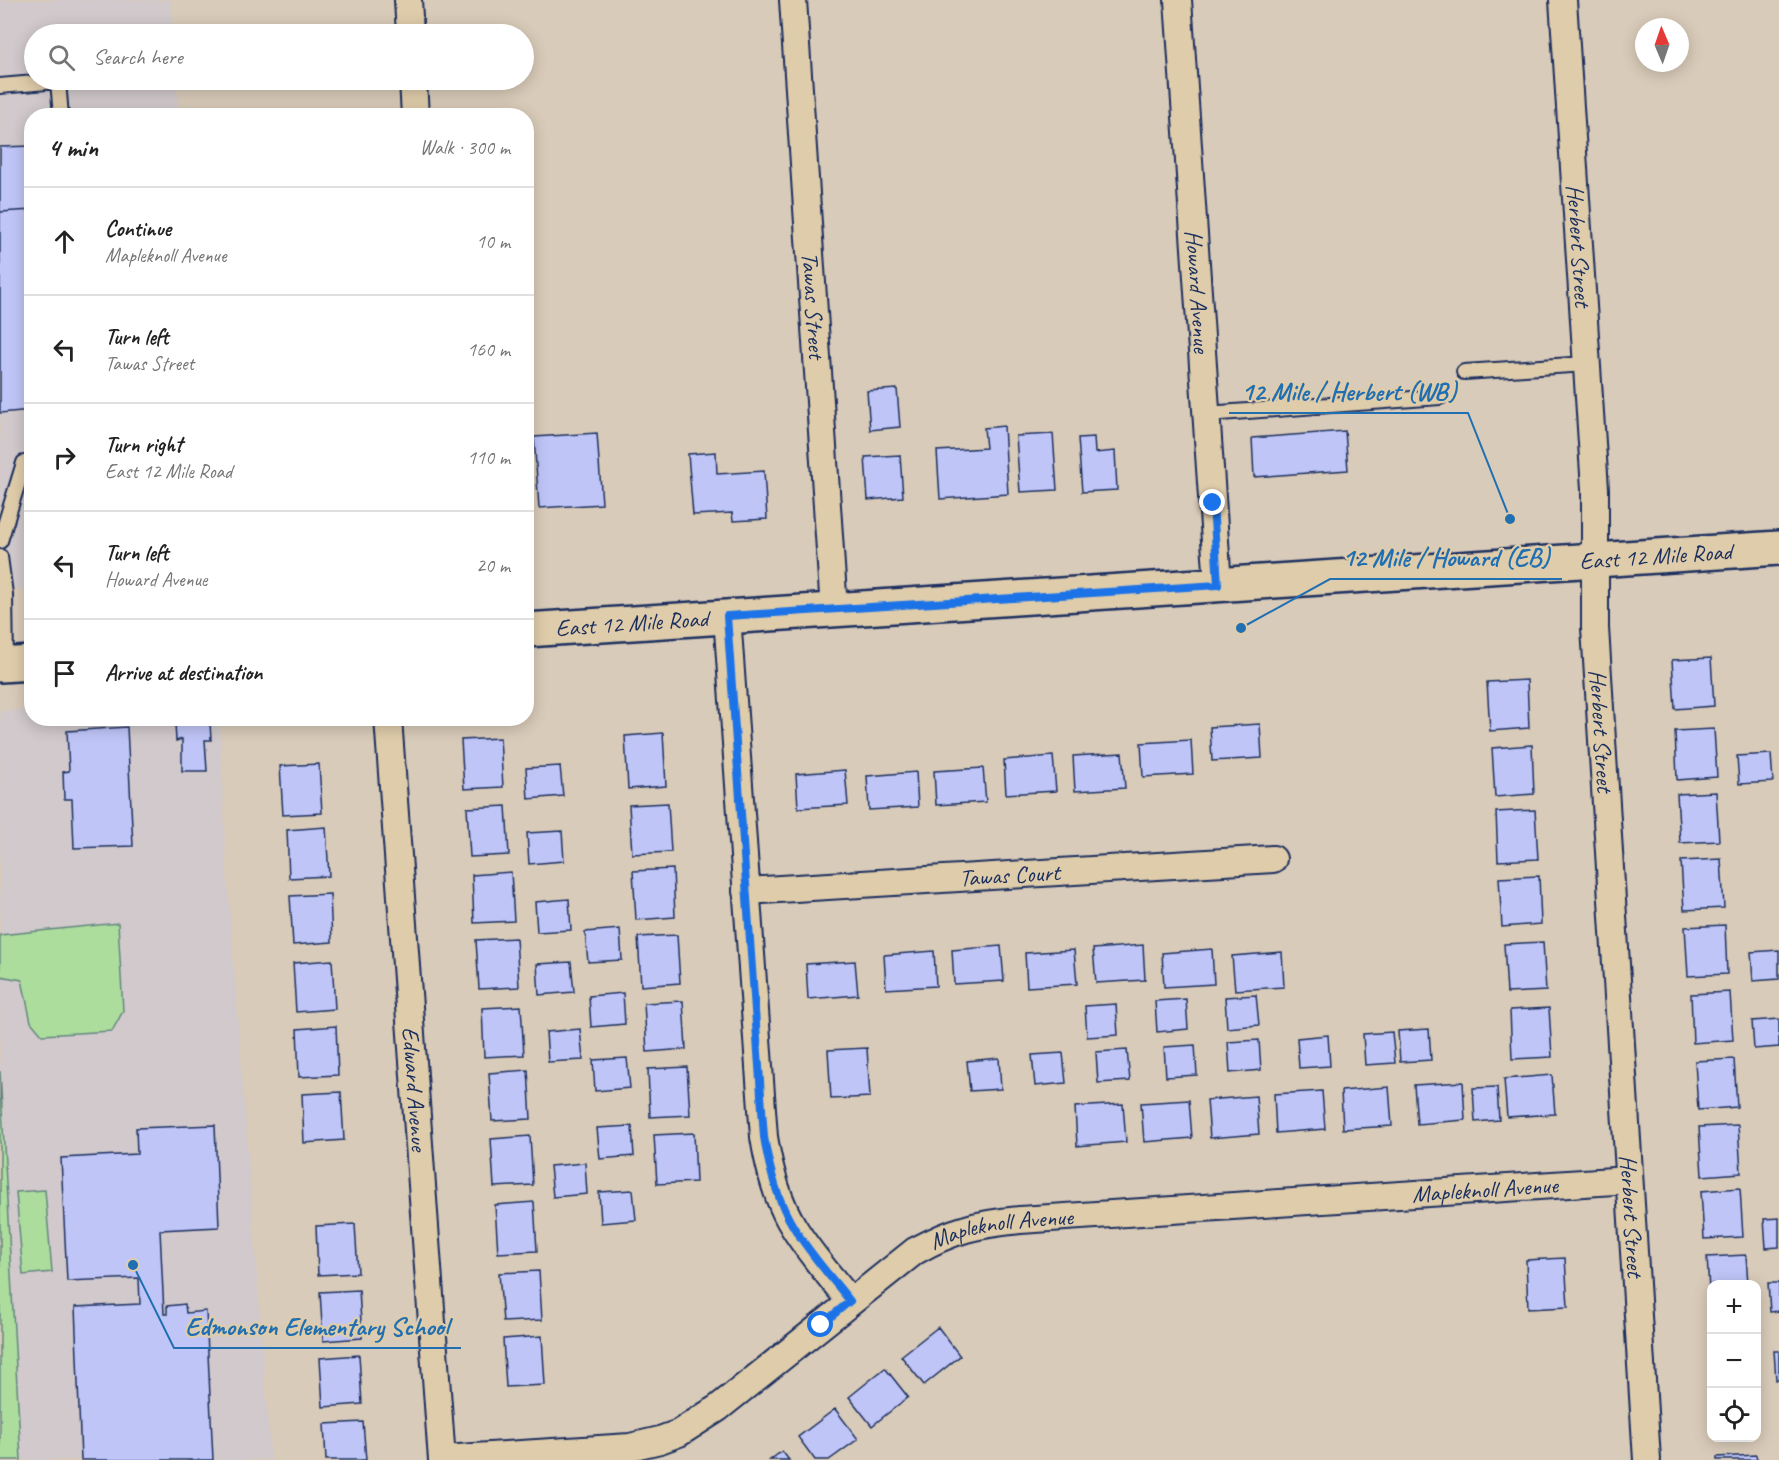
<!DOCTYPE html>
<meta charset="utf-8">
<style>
body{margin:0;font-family:Caveat,sans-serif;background:#f2f2f2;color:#222}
.controls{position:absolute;right:18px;bottom:18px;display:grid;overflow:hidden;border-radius:12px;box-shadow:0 3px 15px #0003}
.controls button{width:54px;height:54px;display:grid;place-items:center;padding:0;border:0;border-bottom:2px solid #e0e0e0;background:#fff;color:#222;font:30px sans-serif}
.compass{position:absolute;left:1635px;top:18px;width:54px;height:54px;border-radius:50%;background:#fff;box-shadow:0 3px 15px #0003;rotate:358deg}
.stop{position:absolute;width:18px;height:18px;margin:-14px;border:4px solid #1a73e8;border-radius:50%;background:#fff}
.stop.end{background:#1a73e8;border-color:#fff;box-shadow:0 2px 6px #0008}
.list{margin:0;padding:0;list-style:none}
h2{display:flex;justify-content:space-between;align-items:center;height:78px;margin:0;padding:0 24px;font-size:26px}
h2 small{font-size:20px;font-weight:400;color:#767676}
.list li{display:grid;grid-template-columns:39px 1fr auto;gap:18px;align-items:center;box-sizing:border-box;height:108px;padding:0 24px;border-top:2px solid #e0e0e0}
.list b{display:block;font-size:22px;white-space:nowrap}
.list p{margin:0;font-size:20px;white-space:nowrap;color:#767676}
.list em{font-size:20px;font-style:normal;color:#767676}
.icon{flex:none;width:33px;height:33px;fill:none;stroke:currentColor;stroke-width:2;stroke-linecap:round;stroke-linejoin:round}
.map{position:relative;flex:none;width:1779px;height:1460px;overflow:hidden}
.search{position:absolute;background:#fff;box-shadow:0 3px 15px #0003;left:24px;top:24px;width:510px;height:66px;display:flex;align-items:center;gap:15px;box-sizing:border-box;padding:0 21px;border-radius:33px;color:#767676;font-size:22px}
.panel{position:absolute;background:#fff;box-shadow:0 3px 15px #0003;left:24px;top:108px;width:510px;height:618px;border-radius:24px}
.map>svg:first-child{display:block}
</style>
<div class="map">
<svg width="1779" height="1460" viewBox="0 0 1779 1460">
<rect width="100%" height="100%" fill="#d9cbb9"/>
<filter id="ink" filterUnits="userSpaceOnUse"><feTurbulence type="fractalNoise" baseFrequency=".0167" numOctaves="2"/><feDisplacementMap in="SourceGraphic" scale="12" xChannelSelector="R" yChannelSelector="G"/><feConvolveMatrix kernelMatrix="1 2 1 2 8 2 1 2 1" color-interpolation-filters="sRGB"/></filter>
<g filter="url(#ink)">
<path fill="#d1c9cc" d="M 0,0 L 171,0 L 173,34 L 34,34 L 34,80 L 176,80 L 179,115 L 32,116 L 31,588 L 0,590 Z
M 31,709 L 32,718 L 207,719 L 220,727 L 226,863 L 271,1460 L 21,1460 L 0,1071 L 0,711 Z"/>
<path fill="#acdd9d" stroke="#64867e" stroke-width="1.5" d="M 118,923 L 123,1011 L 112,1031 L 42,1035 L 31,1022 L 22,980 L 0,976 L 0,935 Z
M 0,1071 L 21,1460 L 0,1460 Z
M 45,1190 L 52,1272 L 23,1275 L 16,1192 Z"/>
<path fill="#bfc5f7" stroke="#1b2f5e" stroke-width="1.5" d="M 32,146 L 32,210 L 0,212 L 0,147 Z
M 32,210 L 32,410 L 0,413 L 0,212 Z
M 897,389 L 900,427 L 870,430 L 867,391 Z
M 1004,426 L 1008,494 L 940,499 L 937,451 L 986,448 L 984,428 Z
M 1345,431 L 1348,470 L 1254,477 L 1252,438 Z
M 597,433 L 602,504 L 539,508 L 534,437 Z
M 1053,434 L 1057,490 L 1020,492 L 1016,436 Z
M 1094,437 L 1095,453 L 1115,451 L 1117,490 L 1082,492 L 1078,438 Z
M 716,452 L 717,474 L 764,471 L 767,519 L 733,521 L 732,513 L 693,515 L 688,454 Z
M 900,455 L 903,497 L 868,500 L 865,457 Z
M 1711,658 L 1714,706 L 1675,709 L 1672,660 Z
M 1527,680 L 1529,728 L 1490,731 L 1487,682 Z
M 210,722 L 211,740 L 205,740 L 207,771 L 182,771 L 182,739 L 176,741 L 175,723 Z
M 1260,724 L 1262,758 L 1212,761 L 1210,727 Z
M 127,727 L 133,846 L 74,848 L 72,799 L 64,799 L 63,772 L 69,771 L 67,731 Z
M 1714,729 L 1717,777 L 1677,780 L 1675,731 Z
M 663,733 L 666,786 L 628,789 L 625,736 Z
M 500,738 L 503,787 L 464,789 L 461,740 Z
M 1191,740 L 1193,774 L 1143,777 L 1141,743 Z
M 1532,745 L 1534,794 L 1495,797 L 1492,748 Z
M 1122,753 L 1125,788 L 1075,791 L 1073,756 Z
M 1771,754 L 1773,782 L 1739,784 L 1737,756 Z
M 1053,756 L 1056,791 L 1006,794 L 1004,760 Z
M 319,764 L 322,813 L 283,815 L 280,766 Z
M 560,766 L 563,796 L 528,799 L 526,768 Z
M 983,768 L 986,802 L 936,805 L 934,771 Z
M 845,770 L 848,805 L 798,808 L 796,774 Z
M 916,772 L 918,807 L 869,810 L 867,776 Z
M 1716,792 L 1719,841 L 1680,843 L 1677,794 Z
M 668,803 L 671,852 L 632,854 L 629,805 Z
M 506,806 L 509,855 L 470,857 L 467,808 Z
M 1535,810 L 1538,859 L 1498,861 L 1496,812 Z
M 326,827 L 329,876 L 289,878 L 287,830 Z
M 562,831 L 564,861 L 529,864 L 527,833 Z
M 1721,859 L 1724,908 L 1684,910 L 1681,861 Z
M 673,869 L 675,917 L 636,920 L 633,871 Z
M 511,872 L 514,921 L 474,923 L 472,875 Z
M 1539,876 L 1541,924 L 1502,927 L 1499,878 Z
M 330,894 L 332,942 L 293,945 L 290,896 Z
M 569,899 L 571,930 L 537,932 L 535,902 Z
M 1725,925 L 1727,974 L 1688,976 L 1685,927 Z
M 620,929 L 622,960 L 588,962 L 585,932 Z
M 677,935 L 680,983 L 641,986 L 638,937 Z
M 516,938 L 519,987 L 479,989 L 476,940 Z
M 1543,942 L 1546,991 L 1507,993 L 1504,944 Z
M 1143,945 L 1145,980 L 1096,983 L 1093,949 Z
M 1001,946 L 1004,981 L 954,984 L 952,950 Z
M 1212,949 L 1214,984 L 1164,987 L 1162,953 Z
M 1074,950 L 1077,984 L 1027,987 L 1025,953 Z
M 1779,950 L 1779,979 L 1753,981 L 1751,952 Z
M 934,951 L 936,986 L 886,989 L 884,955 Z
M 1282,952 L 1284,987 L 1235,990 L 1232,956 Z
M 332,960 L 335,1009 L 296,1012 L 293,963 Z
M 855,961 L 858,995 L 808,999 L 806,964 Z
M 571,962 L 574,992 L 539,995 L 537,964 Z
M 1730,992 L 1733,1040 L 1693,1043 L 1691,994 Z
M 623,993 L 625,1024 L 591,1027 L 589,996 Z
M 1256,995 L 1259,1025 L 1227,1028 L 1225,997 Z
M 1186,999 L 1188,1029 L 1157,1032 L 1155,1001 Z
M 683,1001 L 686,1049 L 647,1052 L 644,1003 Z
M 1116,1004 L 1118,1035 L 1087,1037 L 1085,1006 Z
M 521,1006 L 524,1055 L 484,1057 L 482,1008 Z
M 1549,1008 L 1552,1057 L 1512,1059 L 1510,1010 Z
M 1779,1019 L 1779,1047 L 1754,1049 L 1752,1021 Z
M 336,1026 L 338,1075 L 299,1077 L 297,1029 Z
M 580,1029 L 583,1060 L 548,1062 L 546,1032 Z
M 1429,1029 L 1431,1060 L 1400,1062 L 1398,1031 Z
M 1392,1032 L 1395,1063 L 1365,1065 L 1363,1034 Z
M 1328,1035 L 1330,1066 L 1299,1068 L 1297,1038 Z
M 1259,1040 L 1261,1070 L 1230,1073 L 1228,1042 Z
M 1195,1045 L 1197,1075 L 1166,1077 L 1164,1047 Z
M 867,1048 L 870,1097 L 831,1099 L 828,1050 Z
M 1127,1050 L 1130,1081 L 1098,1083 L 1096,1052 Z
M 1063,1053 L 1066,1083 L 1035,1086 L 1032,1055 Z
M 627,1058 L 630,1088 L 595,1091 L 593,1060 Z
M 999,1058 L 1001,1089 L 970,1091 L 967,1061 Z
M 1734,1059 L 1737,1107 L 1698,1110 L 1695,1061 Z
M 687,1067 L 690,1115 L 650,1117 L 648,1069 Z
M 528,1070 L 531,1119 L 492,1121 L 489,1073 Z
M 1552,1075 L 1555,1114 L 1507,1117 L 1504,1079 Z
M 1463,1082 L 1465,1120 L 1417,1124 L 1414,1085 Z
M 1389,1087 L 1392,1126 L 1343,1129 L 1341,1091 Z
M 1497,1087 L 1499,1120 L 1475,1122 L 1473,1088 Z
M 1322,1091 L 1325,1129 L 1276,1133 L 1274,1094 Z
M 341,1092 L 344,1140 L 304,1143 L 302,1094 Z
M 1256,1096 L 1259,1134 L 1210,1138 L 1207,1100 Z
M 1189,1100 L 1192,1138 L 1144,1142 L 1141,1103 Z
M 1123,1104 L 1126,1142 L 1077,1146 L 1075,1107 Z
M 215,1125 L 219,1227 L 160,1230 L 164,1314 L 167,1314 L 167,1306 L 185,1304 L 186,1313 L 206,1311 L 213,1460 L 81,1460 L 75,1307 L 140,1304 L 139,1278 L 67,1281 L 61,1158 L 137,1154 L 136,1128 Z
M 1738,1125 L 1741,1173 L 1702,1176 L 1699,1127 Z
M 632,1126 L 634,1156 L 600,1159 L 597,1128 Z
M 694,1133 L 696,1182 L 657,1184 L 654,1135 Z
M 530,1136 L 533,1185 L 494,1187 L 491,1139 Z
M 585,1163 L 587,1194 L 553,1197 L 550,1166 Z
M 1740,1188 L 1743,1237 L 1704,1239 L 1701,1191 Z
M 633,1190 L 636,1220 L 601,1223 L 599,1192 Z
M 534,1202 L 537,1251 L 498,1253 L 495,1205 Z
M 1779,1218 L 1779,1247 L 1766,1248 L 1764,1219 Z
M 355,1224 L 358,1273 L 318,1275 L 316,1226 Z
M 1746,1255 L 1748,1284 L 1712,1284 L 1712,1306 L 1710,1306 L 1707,1257 Z
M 1565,1258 L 1568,1307 L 1528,1309 L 1526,1260 Z
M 539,1271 L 542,1320 L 503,1322 L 499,1273 Z
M 1768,1283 L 1779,1283 L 1779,1311 L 1770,1312 Z
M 359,1290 L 362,1338 L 323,1341 L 320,1292 Z
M 938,1327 L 960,1356 L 924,1385 L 901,1356 Z
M 542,1336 L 545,1385 L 506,1387 L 503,1339 Z
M 1774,1351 L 1779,1351 L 1779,1380 L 1776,1380 Z
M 359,1355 L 362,1404 L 323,1407 L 320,1358 Z
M 885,1368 L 908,1397 L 872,1426 L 849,1397 Z
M 835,1409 L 858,1439 L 829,1460 L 815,1460 L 798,1437 Z
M 363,1422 L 366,1460 L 326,1460 L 324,1424 Z
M 782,1451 L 789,1460 L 770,1460 Z
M 1756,1455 L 1757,1460 L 1717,1460 L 1717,1457 Z"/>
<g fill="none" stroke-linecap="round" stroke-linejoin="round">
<defs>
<path id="service" d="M 0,86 L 58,81 L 61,116
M 1464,372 L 1587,364
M 1206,414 L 1440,397
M 0,541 L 24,463 L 32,463
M 0,557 L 5,594 L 6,665"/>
<g id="minor">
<path d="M 408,0 L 410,34"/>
<path id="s1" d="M 793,0 L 834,610"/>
<path id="s2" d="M 1178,0 L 1218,585"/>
<path id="s3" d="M 1563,0 L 1595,489 L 1595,628 L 1647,1460"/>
<path d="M 413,80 L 415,116"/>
<path d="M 727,616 L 764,1137 C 769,1168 777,1200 793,1226 C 809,1253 831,1277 850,1301"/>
<path id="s4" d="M 388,718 L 442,1460"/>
<path id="s5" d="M 746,891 L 1273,859"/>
<path id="s6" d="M 442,1459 L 630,1447 L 660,1440 L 679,1433 L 718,1408 L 915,1251 C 953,1230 977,1224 1020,1220 L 1629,1180"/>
</g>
<g id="secondary">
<path id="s7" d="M 526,630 L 1779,548"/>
<path d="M 0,665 L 32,663"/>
</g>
</defs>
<use href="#service" stroke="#1b2f5e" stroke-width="18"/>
<use href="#minor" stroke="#1b2f5e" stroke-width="30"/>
<use href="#secondary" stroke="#1b2f5e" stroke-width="38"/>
<use href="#service" stroke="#dfccaa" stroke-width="14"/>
<use href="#minor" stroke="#dfccaa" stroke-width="26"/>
<use href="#secondary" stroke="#dfccaa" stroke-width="33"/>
</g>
</g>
<g fill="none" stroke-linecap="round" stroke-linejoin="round" filter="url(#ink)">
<path stroke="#1a73e8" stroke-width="8" d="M 821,1325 L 850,1301 C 831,1277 809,1253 793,1226 C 777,1200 769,1168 764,1137 L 727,616 L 1218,585 L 1213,503"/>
</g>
<g text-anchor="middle" stroke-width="4.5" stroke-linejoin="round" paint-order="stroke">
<g font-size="24" fill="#1b2f5e" stroke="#dfccaa">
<text dy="8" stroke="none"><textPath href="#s3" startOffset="246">Herbert Street</textPath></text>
<text dy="8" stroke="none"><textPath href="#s2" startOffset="292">Howard Avenue</textPath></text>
<text dy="8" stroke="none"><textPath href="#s1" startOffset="306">Tawas Street</textPath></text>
<text dy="8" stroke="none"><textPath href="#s7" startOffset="1132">East 12 Mile Road</textPath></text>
<text dy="8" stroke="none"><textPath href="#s7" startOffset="106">East 12 Mile Road</textPath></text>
<text dy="8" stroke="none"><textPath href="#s3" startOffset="732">Herbert Street</textPath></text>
<text dy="8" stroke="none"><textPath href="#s5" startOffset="264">Tawas Court</textPath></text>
<text dy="8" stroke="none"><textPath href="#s4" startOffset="372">Edward Avenue</textPath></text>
<text dy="8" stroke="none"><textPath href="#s6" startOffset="1114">Mapleknoll Avenue</textPath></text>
<text dy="8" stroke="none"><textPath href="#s3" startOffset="1218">Herbert Street</textPath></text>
<text dy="8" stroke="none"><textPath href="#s6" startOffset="628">Mapleknoll Avenue</textPath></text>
</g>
</g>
<path fill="none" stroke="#1f6fb2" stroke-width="2" d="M1510 519L1468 413H1229M1241 628L1330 579H1562M133 1265L174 1348H461"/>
<g fill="#1f6fb2" stroke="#dfccaa" stroke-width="2">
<circle cx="1510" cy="519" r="6"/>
<circle cx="1241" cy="628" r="6"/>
<circle cx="133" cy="1265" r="6"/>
</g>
<g font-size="26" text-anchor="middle" font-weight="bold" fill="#1f6fb2" stroke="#dfccaa" stroke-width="4.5" stroke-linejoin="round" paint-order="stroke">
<text x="1349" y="400">12 Mile / Herbert (WB)</text>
<text x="1446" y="566">12 Mile / Howard (EB)</text>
<text x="317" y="1335">Edmonson Elementary School</text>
</g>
</svg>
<div class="controls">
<button>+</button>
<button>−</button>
<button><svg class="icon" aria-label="locate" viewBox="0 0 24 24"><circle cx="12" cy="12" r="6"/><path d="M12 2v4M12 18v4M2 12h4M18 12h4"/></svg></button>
</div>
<svg class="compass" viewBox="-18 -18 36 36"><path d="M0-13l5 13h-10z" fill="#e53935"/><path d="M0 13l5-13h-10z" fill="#767676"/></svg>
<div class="stop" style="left:821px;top:1325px"></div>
<div class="stop end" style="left:1213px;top:503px"></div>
<div class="search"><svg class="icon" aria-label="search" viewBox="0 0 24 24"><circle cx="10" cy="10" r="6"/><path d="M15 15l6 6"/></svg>Search here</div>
<section class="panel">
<h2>4 min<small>Walk · 300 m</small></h2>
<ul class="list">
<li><svg class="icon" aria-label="ahead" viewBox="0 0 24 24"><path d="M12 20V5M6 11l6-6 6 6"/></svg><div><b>Continue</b><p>Mapleknoll Avenue</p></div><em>10 m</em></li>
<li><svg class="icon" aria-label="left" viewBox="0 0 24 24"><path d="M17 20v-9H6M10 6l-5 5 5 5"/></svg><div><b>Turn left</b><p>Tawas Street</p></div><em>160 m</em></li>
<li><svg class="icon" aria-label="right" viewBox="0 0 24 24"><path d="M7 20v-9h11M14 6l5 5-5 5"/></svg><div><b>Turn right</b><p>East 12 Mile Road</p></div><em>110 m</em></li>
<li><svg class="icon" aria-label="left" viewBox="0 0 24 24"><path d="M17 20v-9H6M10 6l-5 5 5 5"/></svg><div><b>Turn left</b><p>Howard Avenue</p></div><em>20 m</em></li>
<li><svg class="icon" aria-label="arrive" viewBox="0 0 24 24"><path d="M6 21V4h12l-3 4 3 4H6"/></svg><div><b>Arrive at destination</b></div></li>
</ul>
</section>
</div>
